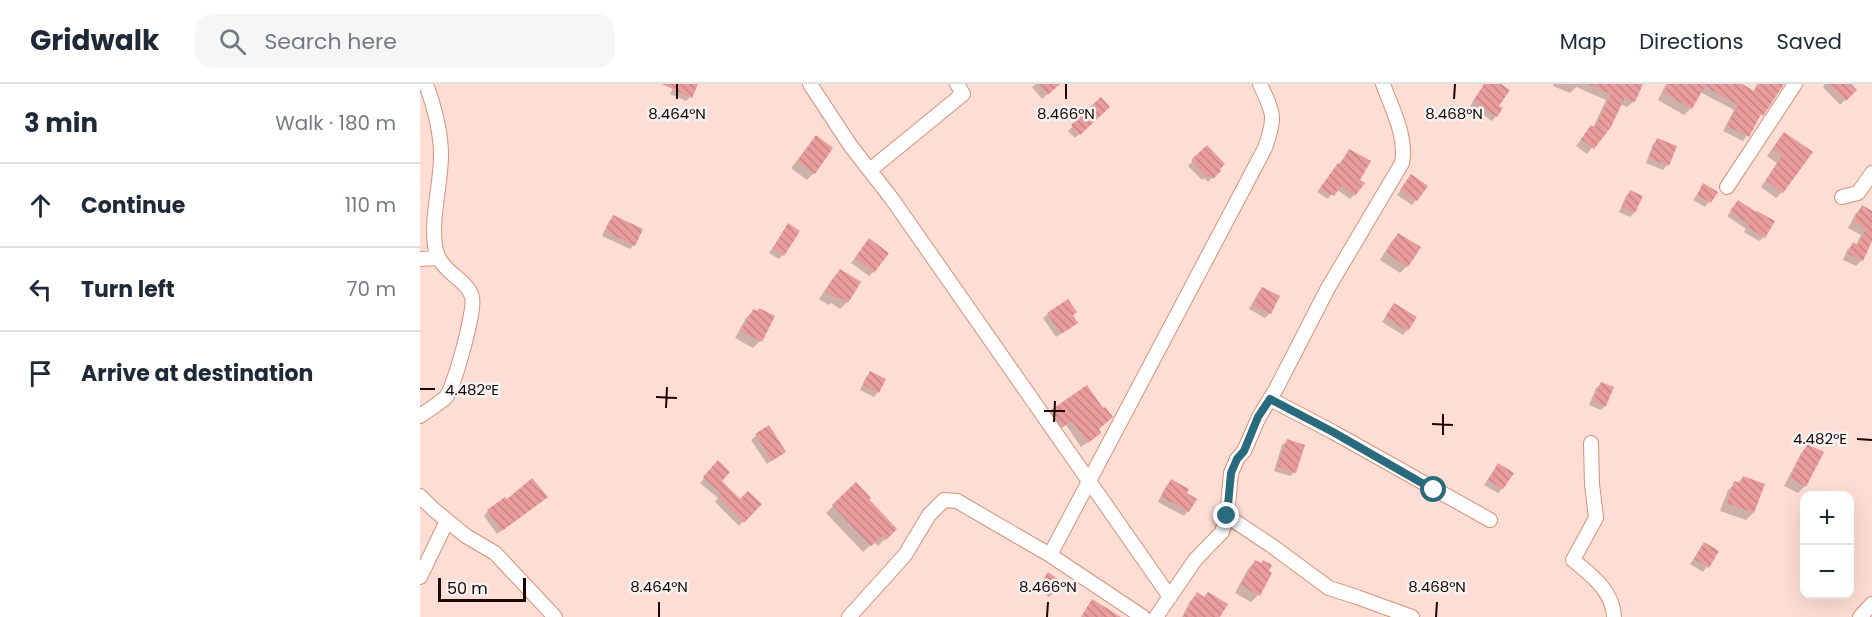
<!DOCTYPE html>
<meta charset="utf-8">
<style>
body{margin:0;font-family:Poppins,sans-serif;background:#f6f6f7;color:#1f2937}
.controls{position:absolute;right:18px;bottom:18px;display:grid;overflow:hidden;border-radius:12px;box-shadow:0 6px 24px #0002}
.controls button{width:54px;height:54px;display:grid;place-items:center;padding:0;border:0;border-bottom:2px solid #e0e1e3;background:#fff;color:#1f2937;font:30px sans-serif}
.scale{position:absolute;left:18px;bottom:15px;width:88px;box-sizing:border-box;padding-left:6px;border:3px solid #1c0400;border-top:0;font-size:16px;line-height:21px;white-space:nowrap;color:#1c0400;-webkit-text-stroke:4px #f3f3f3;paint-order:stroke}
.stop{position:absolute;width:18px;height:18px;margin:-14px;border:4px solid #296b7d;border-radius:50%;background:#fff}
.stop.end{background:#296b7d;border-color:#fff;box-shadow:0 2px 6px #0008}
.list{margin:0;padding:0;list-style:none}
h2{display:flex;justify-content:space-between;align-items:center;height:78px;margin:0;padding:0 24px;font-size:26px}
h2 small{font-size:20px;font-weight:400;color:#747a83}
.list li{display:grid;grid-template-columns:39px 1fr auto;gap:18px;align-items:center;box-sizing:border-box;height:84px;padding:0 24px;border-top:2px solid #e0e1e3}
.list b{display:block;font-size:22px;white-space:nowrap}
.list em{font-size:20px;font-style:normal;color:#747a83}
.icon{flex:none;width:33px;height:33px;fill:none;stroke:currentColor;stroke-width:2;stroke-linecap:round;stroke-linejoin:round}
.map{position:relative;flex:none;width:1452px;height:533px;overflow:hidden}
header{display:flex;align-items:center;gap:36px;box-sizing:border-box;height:84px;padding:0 30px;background:#fff;border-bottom:2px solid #e0e1e3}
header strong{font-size:28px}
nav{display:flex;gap:33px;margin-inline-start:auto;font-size:21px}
.search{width:420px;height:54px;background:#f6f6f7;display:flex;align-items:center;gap:15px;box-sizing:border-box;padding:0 21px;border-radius:18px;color:#747a83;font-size:22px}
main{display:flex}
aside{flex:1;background:#fff}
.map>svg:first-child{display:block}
</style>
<header>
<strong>Gridwalk</strong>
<div class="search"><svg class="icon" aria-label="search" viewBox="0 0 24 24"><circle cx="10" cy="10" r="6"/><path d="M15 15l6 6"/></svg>Search here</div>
<nav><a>Map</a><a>Directions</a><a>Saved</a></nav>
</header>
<main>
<aside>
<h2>3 min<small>Walk · 180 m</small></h2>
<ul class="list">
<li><svg class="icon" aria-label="ahead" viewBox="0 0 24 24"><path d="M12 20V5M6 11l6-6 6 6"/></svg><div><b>Continue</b></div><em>110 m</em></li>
<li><svg class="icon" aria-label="left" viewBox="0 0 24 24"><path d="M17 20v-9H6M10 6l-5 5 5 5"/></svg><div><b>Turn left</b></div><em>70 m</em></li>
<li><svg class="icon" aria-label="arrive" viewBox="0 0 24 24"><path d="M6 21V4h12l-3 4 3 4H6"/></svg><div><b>Arrive at destination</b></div></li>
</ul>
</aside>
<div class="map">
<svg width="1452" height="533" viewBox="0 0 1452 533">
<defs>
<pattern id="building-back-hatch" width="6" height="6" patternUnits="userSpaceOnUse" patternTransform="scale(1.5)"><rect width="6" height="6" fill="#ea9b9b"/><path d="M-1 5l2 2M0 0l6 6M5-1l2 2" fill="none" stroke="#c88484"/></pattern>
</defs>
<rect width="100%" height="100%" fill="#feded4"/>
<path fill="#0003" d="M 255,0 L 270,13 L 266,17 L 250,10 Z
M 616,0 L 639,0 L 622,15 L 612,3 Z
M 1065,0 L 1078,0 L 1076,32 L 1072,37 L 1050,22 Z
M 1134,0 L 1222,0 L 1214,17 L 1207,23 L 1200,20 L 1189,43 L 1167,70 L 1156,62 L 1166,49 L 1173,44 L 1186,16 L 1156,3 L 1150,9 L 1133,2 Z
M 1246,0 L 1320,0 L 1333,8 L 1337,0 L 1362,0 L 1323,57 L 1303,47 L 1314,26 L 1280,8 L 1271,24 L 1264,31 L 1238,16 Z
M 1405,0 L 1428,0 L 1435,6 L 1420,21 L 1403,3 Z
M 681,15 L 688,23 L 655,54 L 648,47 Z
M 1364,50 L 1362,108 L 1356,114 L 1341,103 L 1357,79 L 1347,72 Z
M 396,53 L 394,89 L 387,96 L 371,84 Z
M 1238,56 L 1255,62 L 1247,81 L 1243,86 L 1226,79 L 1233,60 Z
M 787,63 L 799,87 L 788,98 L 784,94 L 782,96 L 768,82 Z
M 929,67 L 938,96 L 934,111 L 930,115 L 916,105 L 908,115 L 897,108 Z
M 991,92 L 996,116 L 992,121 L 977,111 Z
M 1284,101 L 1296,108 L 1285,123 L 1273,116 Z
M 1210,108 L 1214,129 L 1210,133 L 1199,128 L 1206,112 Z
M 1318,118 L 1336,130 L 1344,153 L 1339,157 L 1324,148 L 1326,145 L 1307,132 Z
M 1442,123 L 1452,128 L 1452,158 L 1450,157 L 1442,176 L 1436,182 L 1423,176 L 1427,166 L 1433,160 L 1436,161 L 1441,151 L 1428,144 L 1436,129 Z
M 194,133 L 214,161 L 210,165 L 182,152 L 189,137 Z
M 368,141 L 363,171 L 359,175 L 349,169 Z
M 978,151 L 987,182 L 980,189 L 960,176 L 971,158 Z
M 445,161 L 453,188 L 449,192 L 431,179 Z
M 420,187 L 427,218 L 420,225 L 411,219 L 409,221 L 399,215 L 413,194 Z
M 842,204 L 858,213 L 850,229 L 845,234 L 829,225 L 838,209 Z
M 974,220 L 987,246 L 983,251 L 962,238 Z
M 333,227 L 340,257 L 333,264 L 315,254 L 326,234 Z
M 628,230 L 652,232 L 652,243 L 636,253 L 623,234 Z
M 450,289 L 458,308 L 454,313 L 440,306 L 446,293 Z
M 1181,300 L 1185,322 L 1181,326 L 1169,321 L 1176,304 Z
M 667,303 L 677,345 L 674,354 L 661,363 L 646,341 L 636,348 L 626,333 Z
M 348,343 L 364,368 L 347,380 L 331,356 Z
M 867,357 L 875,388 L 870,392 L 854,387 L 862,361 Z
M 1388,362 L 1385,402 L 1378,409 L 1364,402 L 1381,369 Z
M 1078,381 L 1082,405 L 1078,409 L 1064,401 Z
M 293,383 L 300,398 L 320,417 L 339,420 L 319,442 L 295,418 L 298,414 L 280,399 Z
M 1323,394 L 1333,429 L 1326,436 L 1300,427 L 1308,406 Z
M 751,397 L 765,410 L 768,427 L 764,432 L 738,418 L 746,402 Z
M 436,400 L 447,415 L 475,445 L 458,462 L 454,458 L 443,468 L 406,429 Z
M 121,417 L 77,450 L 64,432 L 68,427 Z
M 1284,460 L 1297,468 L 1283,488 L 1270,480 Z
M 835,478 L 847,488 L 838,511 L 831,518 L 815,509 L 828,485 Z
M 624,494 L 633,509 L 629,513 L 617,505 Z
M 777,510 L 783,514 L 798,533 L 762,533 L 770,517 Z"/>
<path fill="url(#building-back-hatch)" d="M 242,0 L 278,0 L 272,14 Z
M 618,0 L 640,0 L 628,11 Z
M 1064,0 L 1081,0 L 1090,6 L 1079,22 L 1083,24 L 1077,33 L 1053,17 Z
M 1168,0 L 1223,0 L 1215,18 L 1205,13 L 1191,43 L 1174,65 L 1161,55 L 1171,41 L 1175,43 L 1191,10 Z
M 1248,0 L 1322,0 L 1334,7 L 1338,0 L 1364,0 L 1343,32 L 1341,30 L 1329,53 L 1307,42 L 1318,21 L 1285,2 L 1272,25 L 1244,9 Z
M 1409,0 L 1431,0 L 1437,6 L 1426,17 Z
M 681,13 L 690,23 L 660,51 L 651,41 Z
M 1364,48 L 1393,68 L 1363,109 L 1346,96 L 1362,72 L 1352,65 Z
M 396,51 L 413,64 L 395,90 L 377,77 Z
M 1237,54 L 1257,62 L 1249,82 L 1229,74 Z
M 787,61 L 805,80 L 800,85 L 801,87 L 793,95 L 789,91 L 787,93 L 771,76 Z
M 929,65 L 951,77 L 940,96 L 945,99 L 935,112 L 921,102 L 914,112 L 900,104 L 918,79 L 920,81 Z
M 991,90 L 1008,102 L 997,117 L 980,106 Z
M 1283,99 L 1298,108 L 1291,119 L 1277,111 Z
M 1210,106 L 1223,112 L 1215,129 L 1202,123 Z
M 1318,116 L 1336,128 L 1337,127 L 1355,137 L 1345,154 L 1328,143 L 1329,140 L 1310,127 Z
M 1442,121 L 1452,127 L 1452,157 L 1443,177 L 1428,170 L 1433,158 L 1438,161 L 1446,145 L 1433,137 Z
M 193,131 L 223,145 L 215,162 L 185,147 Z
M 368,139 L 380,147 L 364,172 L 353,164 Z
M 978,149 L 1001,163 L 988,183 L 966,169 Z
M 449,154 L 469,169 L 454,189 L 435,174 Z
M 420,185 L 441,198 L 428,219 L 419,213 L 418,215 L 405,207 Z
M 842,203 L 860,212 L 851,230 L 833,221 Z
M 648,215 L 657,228 L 653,231 L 658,239 L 641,250 L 627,229 Z
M 974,219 L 997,233 L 988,247 L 965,233 Z
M 339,224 L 355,232 L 342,258 L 321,247 L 333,225 L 337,227 Z
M 450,287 L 466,295 L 459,309 L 443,301 Z
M 1181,298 L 1194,303 L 1186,322 L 1173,317 Z
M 667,301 L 683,324 L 685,323 L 693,333 L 679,345 L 681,349 L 668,359 L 652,337 L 643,343 L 631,326 Z
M 349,341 L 366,368 L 352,377 L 335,350 Z
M 867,355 L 885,361 L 876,389 L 857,382 Z
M 1387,360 L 1404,368 L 1386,403 L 1370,394 Z
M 298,376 L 310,388 L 302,397 L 320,415 L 328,407 L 342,420 L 324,439 L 298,412 L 301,409 L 283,393 Z
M 1078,379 L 1094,389 L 1083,405 L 1068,396 Z
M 1323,392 L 1345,400 L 1334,429 L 1307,419 L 1314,397 L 1320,399 Z
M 112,394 L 128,413 L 82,447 L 67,426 L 85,413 L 87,415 Z
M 751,395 L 769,405 L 767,409 L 777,415 L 769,428 L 741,413 Z
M 436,398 L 451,414 L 449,415 L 477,445 L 466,456 L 462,452 L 451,462 L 412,421 Z
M 1284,458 L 1299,467 L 1289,484 L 1274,475 Z
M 835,476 L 841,479 L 843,476 L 852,481 L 849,487 L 852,489 L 840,512 L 821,501 Z
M 628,488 L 642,498 L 634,510 L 620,500 Z
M 777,508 L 784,513 L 788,508 L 808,520 L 800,533 L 763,533 Z
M 672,515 L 701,533 L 661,533 Z"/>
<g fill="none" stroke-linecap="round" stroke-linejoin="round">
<defs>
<path id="minor" d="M 390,0 L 430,61 L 472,115 L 750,513
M 450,86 L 543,10 L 537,0
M 1307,103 L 1375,0
M 1422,113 L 1438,109 L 1452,89
M 0,175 L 18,174
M 850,315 L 913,348 L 1070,436
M 0,332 C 8,326 19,320 26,313 C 34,304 56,224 52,213 C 47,194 19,189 15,162 C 11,132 21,101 21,71 C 21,48 14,22 6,0
M 1171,359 L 1172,400 L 1176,434 L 1153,476 C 1172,492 1193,507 1194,533
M 0,412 L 13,425 L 46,452 L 75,469 L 135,533
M 807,432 L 852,462 L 909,504 L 937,513 L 992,533
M 630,471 L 845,64 C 856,32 854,31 840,0
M 0,493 L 27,437
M 429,533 L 485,471 L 509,431 L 524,416 L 537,417 L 630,471 L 723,533
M 736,533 L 775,476 L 802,448 L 807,432 L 811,389 L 817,375 L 824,367 L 839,333 L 856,305 L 908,204 L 982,79 C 987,52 972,25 963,0
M 1440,533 L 1452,520"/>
</defs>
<use href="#minor" stroke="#d89077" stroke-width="16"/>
<use href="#minor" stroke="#fff" stroke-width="14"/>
</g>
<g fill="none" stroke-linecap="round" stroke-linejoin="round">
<path stroke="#296b7d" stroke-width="8" d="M 807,432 L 811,389 L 817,375 L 824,367 L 838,333 L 850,315 L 913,348 L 1014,406"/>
</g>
<path fill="none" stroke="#1c0400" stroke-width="2" d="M 257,15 L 257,0M 646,15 L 646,0M 1034,15 L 1035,0M 0,305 L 15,305M 236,313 L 257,314M 246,324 L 247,303M 624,327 L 645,327M 634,338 L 635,317M 1012,340 L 1033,341M 1023,351 L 1023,330M 1437,355 L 1452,356M 239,533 L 239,518M 627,533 L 628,518M 1016,533 L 1017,518"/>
<g font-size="15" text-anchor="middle" fill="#1c0400" stroke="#f3f3f3" stroke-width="5" stroke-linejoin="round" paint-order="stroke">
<text x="257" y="35">8.464°N</text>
<text x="646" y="35">8.466°N</text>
<text x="1034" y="35">8.468°N</text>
<text x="52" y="311">4.482°E</text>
<text x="1400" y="360">4.482°E</text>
<text x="239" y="508">8.464°N</text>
<text x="628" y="508">8.466°N</text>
<text x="1017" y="508">8.468°N</text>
</g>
</svg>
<div class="controls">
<button>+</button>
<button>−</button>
</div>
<div class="scale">50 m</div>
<div class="stop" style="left:1014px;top:406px"></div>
<div class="stop end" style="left:807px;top:432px"></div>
</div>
</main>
